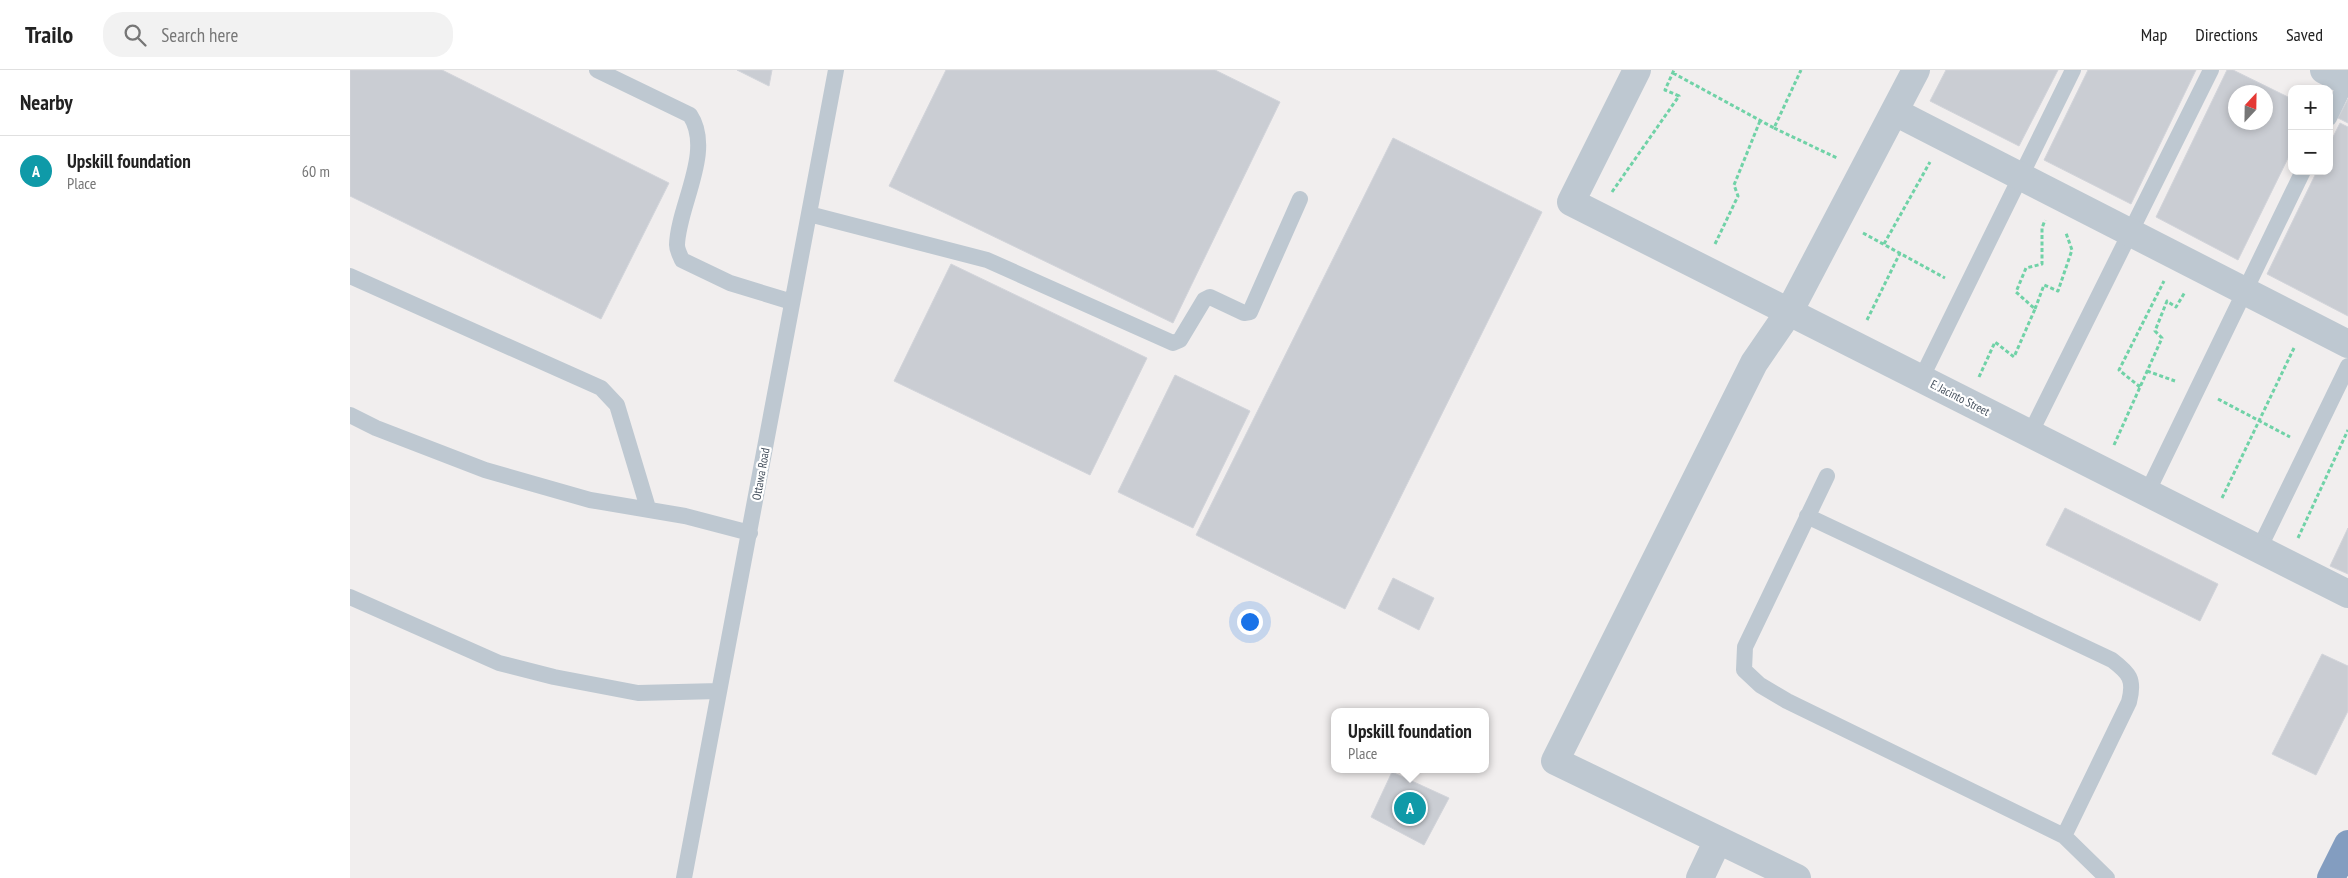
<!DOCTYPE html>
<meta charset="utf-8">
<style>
body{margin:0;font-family:"PT Sans Narrow",sans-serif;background:#f2f2f2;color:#222}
.controls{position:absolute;right:15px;top:15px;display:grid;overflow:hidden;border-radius:10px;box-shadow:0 2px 8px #0003}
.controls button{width:45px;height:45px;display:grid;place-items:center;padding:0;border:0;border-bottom:1px solid #e0e0e0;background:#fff;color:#222;font:25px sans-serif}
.compass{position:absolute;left:1878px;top:15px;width:45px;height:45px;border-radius:50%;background:#fff;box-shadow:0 2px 8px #0003;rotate:22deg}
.you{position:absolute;left:899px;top:551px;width:18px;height:18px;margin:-12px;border:4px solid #fff;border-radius:50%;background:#1a73e8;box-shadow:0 0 0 8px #1a73e833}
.badge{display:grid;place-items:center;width:32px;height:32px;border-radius:50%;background:#0e62eb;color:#fff;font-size:16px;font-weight:700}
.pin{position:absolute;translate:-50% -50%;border:2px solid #fff;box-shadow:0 1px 5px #0006}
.popup{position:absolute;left:981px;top:638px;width:158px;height:65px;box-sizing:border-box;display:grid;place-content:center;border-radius:10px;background:#fff;filter:drop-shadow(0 1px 4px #0005);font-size:16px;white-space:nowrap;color:#767676}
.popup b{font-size:19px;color:#222}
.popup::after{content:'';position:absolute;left:50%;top:100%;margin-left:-10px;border:10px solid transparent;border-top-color:#fff}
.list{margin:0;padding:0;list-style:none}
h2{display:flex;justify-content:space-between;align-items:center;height:65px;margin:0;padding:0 20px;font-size:21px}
h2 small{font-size:16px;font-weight:400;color:#767676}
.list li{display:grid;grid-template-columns:32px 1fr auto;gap:15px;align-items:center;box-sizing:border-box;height:70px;padding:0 20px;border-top:1px solid #e0e0e0}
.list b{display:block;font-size:19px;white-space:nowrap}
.list p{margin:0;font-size:16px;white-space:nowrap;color:#767676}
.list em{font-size:16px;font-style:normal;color:#767676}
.icon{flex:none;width:28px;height:28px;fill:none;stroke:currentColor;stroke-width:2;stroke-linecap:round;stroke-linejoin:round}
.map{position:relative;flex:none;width:1998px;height:808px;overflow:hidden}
header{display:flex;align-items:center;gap:30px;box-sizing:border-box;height:70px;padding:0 25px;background:#fff;border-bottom:1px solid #e0e0e0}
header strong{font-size:24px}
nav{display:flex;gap:28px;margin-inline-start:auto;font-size:18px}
.search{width:350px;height:45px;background:#f2f2f2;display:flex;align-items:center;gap:12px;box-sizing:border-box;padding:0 18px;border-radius:20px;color:#767676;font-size:19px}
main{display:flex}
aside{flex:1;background:#fff}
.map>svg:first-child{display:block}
</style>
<header>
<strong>Trailo</strong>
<div class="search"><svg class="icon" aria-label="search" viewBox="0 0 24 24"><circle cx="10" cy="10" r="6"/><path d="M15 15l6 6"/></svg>Search here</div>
<nav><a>Map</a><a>Directions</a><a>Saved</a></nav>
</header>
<main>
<aside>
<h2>Nearby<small></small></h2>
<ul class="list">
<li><span class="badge" style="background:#0f9aa8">A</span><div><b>Upskill foundation</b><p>Place</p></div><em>60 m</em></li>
</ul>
</aside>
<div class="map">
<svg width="1998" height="808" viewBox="0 0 1998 808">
<rect width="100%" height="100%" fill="#f1eeee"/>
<path fill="#cacdd3" stroke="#d2d4da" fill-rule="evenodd" d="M 0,0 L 92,0 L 319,113 L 251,249 L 0,126 Z
M 387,0 L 422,0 L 419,16 Z
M 596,0 L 865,0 L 930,32 L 823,253 L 539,116 Z
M 1596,0 L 1708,0 L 1669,76 L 1580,31 Z
M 1738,0 L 1846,0 L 1781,134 L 1694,90 Z
M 1877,0 L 1883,0 L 1942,29 L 1942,80 L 1888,190 L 1806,147 ZM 1886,22 L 1916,22 L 1916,52 L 1886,52 Z
M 1998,29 L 1998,53 L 1988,48 Z
M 1990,53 L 1998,57 L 1998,246 L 1917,204 L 1967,101 L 1979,101 L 1979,75 Z
M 1043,68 L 1192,142 L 995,539 L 846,465 Z
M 601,194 L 797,288 L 740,405 L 544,311 Z
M 825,305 L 900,341 L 843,458 L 768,422 Z
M 1715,438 L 1868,514 L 1850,551 L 1696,475 Z
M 1998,458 L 1998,504 L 1980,496 Z
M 1043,508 L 1084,528 L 1069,560 L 1028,539 Z
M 1972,584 L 1998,596 L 1998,641 L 1966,705 L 1922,684 Z
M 1042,702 L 1099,728 L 1074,775 L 1021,747 Z"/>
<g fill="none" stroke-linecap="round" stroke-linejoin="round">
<path stroke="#70d2a7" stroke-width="3" stroke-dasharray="4 2.5" stroke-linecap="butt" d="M 1323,3 L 1424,58 L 1451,0
M 1424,58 L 1487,88
M 1262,122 L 1329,26 L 1315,20 L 1324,0
M 1513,163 L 1595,208
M 1365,174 L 1388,126 L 1384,115 L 1410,51
M 1534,174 L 1580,92
M 1685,239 L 1694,215 L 1708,221 L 1722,180 L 1716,163
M 1517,250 L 1550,183
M 1797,301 L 1825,311
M 1629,307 L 1645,272 L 1664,287 L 1685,239 L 1666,222 L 1676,198 L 1692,194 L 1692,158 L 1695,150
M 1790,317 L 1769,300 L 1814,211
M 1868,329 L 1940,367
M 1764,375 L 1812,268 L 1805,261 L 1817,231 L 1826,237 L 1835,222
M 1872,428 L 1944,278
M 1948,468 L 1998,360"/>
<path stroke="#bec8d1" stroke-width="16" d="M 247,0 L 340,45 C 364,81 328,136 327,175 C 327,180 330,185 332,190 L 380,213 L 442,232
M 1979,48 L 1998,9
M 459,144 L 637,190 L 823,273 L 830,270 L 854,230 L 860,227 L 894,243 L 900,242 L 950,129
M 0,206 L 251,318 L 267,335 L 298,438
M 1571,309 L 1723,0
M 0,345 L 26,358 L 135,400 L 240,430 L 335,446 L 400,463
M 1680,364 L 1861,0
M 1477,406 L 1395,577 L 1394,600 L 1410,615 L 1437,631 L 1714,766 L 1757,808
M 1797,423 L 1953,101
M 1457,446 L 1762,590 C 1779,603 1785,609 1779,632 L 1714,766
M 1909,479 L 1998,296
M 0,527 L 149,593 L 204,607 L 288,623 L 369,621
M 334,808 L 486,0"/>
<path stroke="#bec8d1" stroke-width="28" d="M 1287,0 L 1221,132 L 1998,524
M 1974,0 L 1998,12
M 1545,42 L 1998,274
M 1350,808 L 1368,770
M 1447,808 L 1205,691 L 1404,293 L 1439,242 L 1566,0"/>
<path stroke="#839dc0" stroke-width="28" d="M 1981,808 L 1998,774"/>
</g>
<g text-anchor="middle" stroke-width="4.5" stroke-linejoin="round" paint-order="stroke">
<g font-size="12" fill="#45505d" stroke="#fff">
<text transform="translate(1610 328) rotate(27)" y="4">E. Jacinto Street</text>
<text transform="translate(411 404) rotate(-80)" y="4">Ottawa Road</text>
</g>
</g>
</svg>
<div class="controls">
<button>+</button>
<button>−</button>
</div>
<svg class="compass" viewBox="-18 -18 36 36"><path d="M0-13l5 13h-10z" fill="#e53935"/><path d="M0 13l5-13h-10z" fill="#767676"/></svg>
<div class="you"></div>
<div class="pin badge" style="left:1060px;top:738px;background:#0f9aa8">A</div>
<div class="popup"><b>Upskill foundation</b>Place</div>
</div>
</main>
